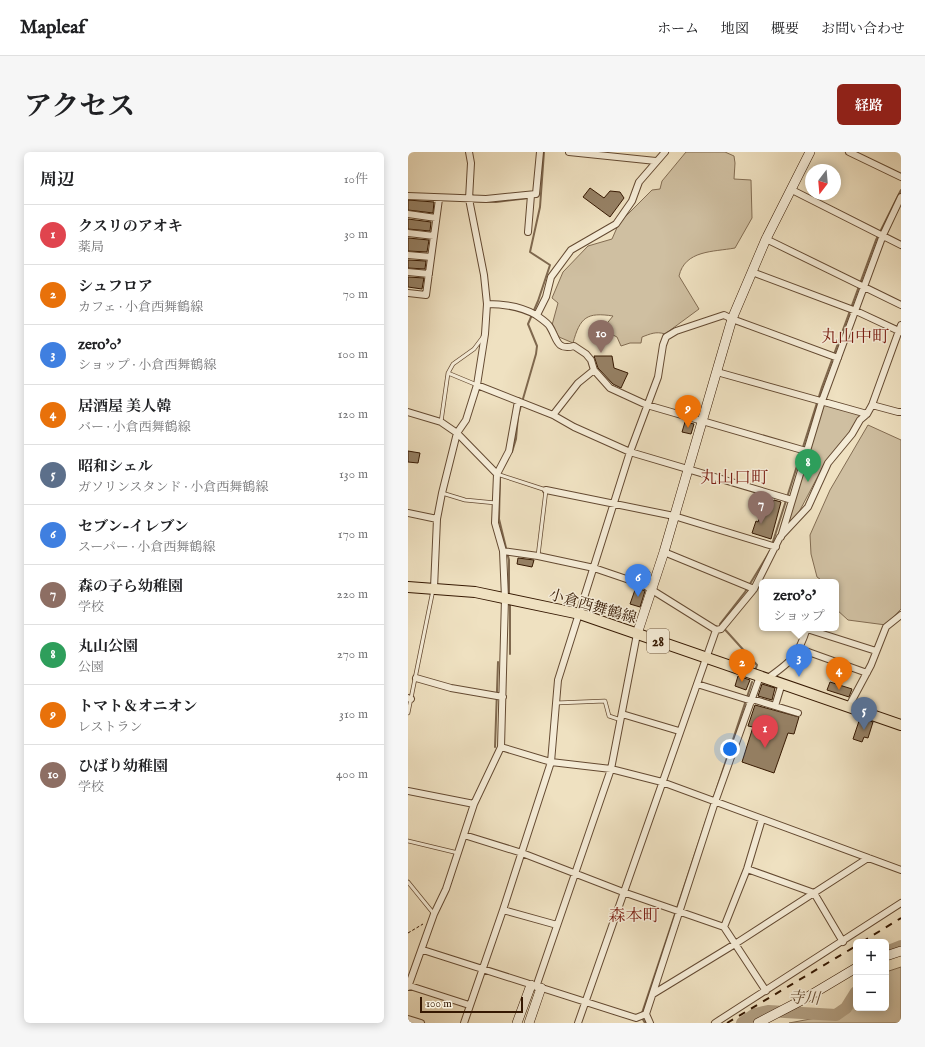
<!DOCTYPE html>
<html lang="ja">
<meta charset="utf-8">
<style>
body{margin:0;font-family:"IM FELL English","Noto Serif JP",serif;background:#f6f6f6;color:#202124}
.controls{position:absolute;right:12px;bottom:12px;display:grid;overflow:hidden;border-radius:6px;box-shadow:0 2px 10px #0003}
.controls button{width:36px;height:36px;display:grid;place-items:center;padding:0;border:0;border-bottom:1px solid #e0e0e0;background:#fff;color:#202124;font:20px sans-serif}
.compass{position:absolute;left:397px;top:12px;width:36px;height:36px;border-radius:50%;background:#fff;box-shadow:0 2px 10px #0003;rotate:196deg}
.scale{position:absolute;left:12px;bottom:10px;width:103px;box-sizing:border-box;padding-left:4px;border:2px solid #351802;border-top:0;font-size:11px;line-height:14px;white-space:nowrap;color:#351802;-webkit-text-stroke:3px #f5ecd7;paint-order:stroke}
.you{position:absolute;left:322px;top:597px;width:14px;height:14px;margin:-10px;border:3px solid #fff;border-radius:50%;background:#1a73e8;box-shadow:0 0 0 6px #1a73e833}
.badge{display:grid;place-items:center;width:26px;height:26px;border-radius:50%;background:#8f2418;color:#fff;font-size:13px;font-weight:700}
.pin{position:absolute;translate:-50% -33px;filter:drop-shadow(0 1px 2px #0008)}
.pin::after{content:'';position:absolute;top:21px;width:14px;height:12px;background:inherit;clip-path:polygon(0 0,100% 0,50% 100%)}
.popup{position:absolute;left:351px;top:427px;width:80px;height:52px;box-sizing:border-box;display:grid;place-content:center;border-radius:6px;background:#fff;filter:drop-shadow(0 1px 3px #0005);font-size:13px;white-space:nowrap;color:#757577}
.popup b{font-size:15px;color:#202124}
.popup::after{content:'';position:absolute;left:50%;top:100%;margin-left:-8px;border:8px solid transparent;border-top-color:#fff}
.list{margin:0;padding:0;list-style:none}
h2{display:flex;justify-content:space-between;align-items:center;height:52px;margin:0;padding:0 16px;font-size:17px}
h2 small{font-size:13px;font-weight:400;color:#757577}
.list li{display:grid;grid-template-columns:26px 1fr auto;gap:12px;align-items:center;box-sizing:border-box;height:60px;padding:0 16px;border-top:1px solid #e0e0e0}
.list b{display:block;font-size:15px;white-space:nowrap}
.list p{margin:0;font-size:13px;white-space:nowrap;color:#757577}
.list em{font-size:13px;font-style:normal;color:#757577}
.map{position:relative;flex:none;width:493px;height:871px;overflow:hidden;border-radius:6px}
header{display:flex;align-items:center;gap:24px;box-sizing:border-box;height:56px;padding:0 20px;background:#fff;border-bottom:1px solid #e0e0e0}
header strong{font-size:19px}
nav{display:flex;gap:22px;margin-inline-start:auto;font-size:14px}
.intro{display:flex;align-items:center;justify-content:space-between;box-sizing:border-box;height:96px;padding:0 24px}
h1{margin:0;font-size:28px}
.button{padding:10px 18px;border-radius:6px;background:#8f2418;color:#fff;font-size:14px;font-weight:700}
main{display:flex;gap:24px;padding:0 24px}
aside{flex:1;background:#fff;border-radius:6px;box-shadow:0 2px 10px #0003}
.map>svg:first-child{display:block}
</style>
<header>
<strong>Mapleaf</strong>
<nav><a>ホーム</a><a>地図</a><a>概要</a><a>お問い合わせ</a></nav>
</header>
<div class="intro"><h1>アクセス</h1><a class="button">経路</a></div>
<main>
<aside>
<h2>周辺<small>10件</small></h2>
<ul class="list">
<li><span class="badge" style="background:#e0444e">1</span><div><b>クスリのアオキ</b><p>薬局</p></div><em>30 m</em></li>
<li><span class="badge" style="background:#e8710a">2</span><div><b>シュフロア</b><p>カフェ · 小倉西舞鶴線</p></div><em>70 m</em></li>
<li><span class="badge" style="background:#3f7fe0">3</span><div><b>zero'0'</b><p>ショップ · 小倉西舞鶴線</p></div><em>100 m</em></li>
<li><span class="badge" style="background:#e8710a">4</span><div><b>居酒屋 美人韓</b><p>バー · 小倉西舞鶴線</p></div><em>120 m</em></li>
<li><span class="badge" style="background:#5c6f8a">5</span><div><b>昭和シェル</b><p>ガソリンスタンド · 小倉西舞鶴線</p></div><em>130 m</em></li>
<li><span class="badge" style="background:#3f7fe0">6</span><div><b>セブン-イレブン</b><p>スーパー · 小倉西舞鶴線</p></div><em>170 m</em></li>
<li><span class="badge" style="background:#8d6e63">7</span><div><b>森の子ら幼稚園</b><p>学校</p></div><em>220 m</em></li>
<li><span class="badge" style="background:#2e9e5b">8</span><div><b>丸山公園</b><p>公園</p></div><em>270 m</em></li>
<li><span class="badge" style="background:#e8710a">9</span><div><b>トマト＆オニオン</b><p>レストラン</p></div><em>310 m</em></li>
<li><span class="badge" style="background:#8d6e63">10</span><div><b>ひばり幼稚園</b><p>学校</p></div><em>400 m</em></li>
</ul>
</aside>
<div class="map">
<svg width="493" height="871" viewBox="0 0 493 871">
<rect width="100%" height="100%" fill="#efe1c1"/>
<filter id="stains"><feTurbulence type="fractalNoise" baseFrequency=".005" numOctaves="4"/><feColorMatrix values="0 0 0 0 .2 0 0 0 0 .09 0 0 0 0 .02 0 0 0 .5 -.17"/></filter>
<radialGradient id="worn" r=".72"><stop offset=".6" stop-color="#630" stop-opacity="0"/><stop offset="1" stop-color="#630" stop-opacity=".3"/></radialGradient>
<path fill="#cfbfa1" stroke="#826c52" d="M 278,0 L 317,0 L 326,4 L 327,11 L 326,27 L 343,28 L 344,66 L 327,96 C 305,100 277,98 271,124 L 291,157 L 257,182 C 248,179 242,182 234,185 L 233,191 L 222,191 L 213,194 L 209,185 L 201,181 L 196,175 L 205,164 C 179,160 172,165 165,191 L 151,185 L 144,173 L 150,151 L 144,146 L 155,120 L 180,94 L 204,87 L 211,71 L 244,38 L 252,37 L 254,29 Z
M 415,251 L 453,263 L 441,282 L 418,309 L 391,360 L 379,373 Z
M 460,273 L 493,288 L 493,457 L 478,473 L 440,468 L 428,457 L 428,430 L 416,430 L 409,425 L 403,402 L 402,383 L 422,338 Z
M 493,815 L 493,871 L 381,871 L 440,860 L 448,851 L 448,856 L 478,856 L 478,820 Z"/>
<g fill="none" stroke-linecap="round" stroke-linejoin="round">
<path stroke="#7f684e" stroke-width="2" d="M 65,49 L 88,50 L 121,46
M 104,300 L 108,287 L 110,264 L 128,202 L 129,194 L 120,172 L 130,149 L 142,113 L 122,100 L 132,55 L 136,0
M 92,327 L 91,367 L 101,408 L 101,443
M 102,450 L 102,502
M 347,519 L 349,513 L 312,472 L 337,440 L 362,399 L 414,235 L 468,88 L 493,38
M 87,595 L 90,510
M 305,648 L 344,530
M 237,871 L 233,864 L 299,666"/>
<path stroke="#b09d80" stroke-width="12" d="M 478,800 L 493,794
M 334,871 L 347,862 L 360,859 L 428,863 L 438,856 L 448,840"/>
</g>
<path fill="#968165" stroke="#351802" d="M 182,36 L 196,46 L 202,39 L 212,40 L 216,46 L 202,65 L 175,45 Z
M 0,48 L 26,50 L 25,61 L 0,58 Z
M 0,67 L 23,70 L 22,79 L 0,77 Z
M 0,86 L 21,88 L 19,100 L 0,99 Z
M 0,108 L 18,109 L 17,117 L 0,116 Z
M 0,125 L 16,126 L 14,137 L 0,135 Z
M 186,204 L 204,204 L 206,216 L 220,221 L 213,236 L 205,232 L 190,216 Z
M 277,270 L 286,272 L 283,282 L 274,280 Z
M 0,299 L 12,301 L 10,311 L 0,310 Z
M 366,348 L 373,350 L 363,387 L 344,381 L 348,369 L 350,370 L 352,364 L 355,365 L 356,361 L 358,361 Z
M 110,406 L 126,408 L 124,415 L 109,412 Z
M 224,415 L 242,420 L 239,430 L 221,423 Z
M 228,435 L 237,439 L 232,455 L 222,452 Z
M 330,524 L 342,528 L 338,538 L 327,534 Z
M 422,530 L 444,537 L 441,545 L 419,538 Z
M 354,532 L 367,536 L 364,548 L 350,544 Z
M 347,553 L 391,565 L 386,582 L 380,581 L 366,621 L 334,610 L 345,575 L 340,574 Z
M 452,566 L 465,570 L 460,586 L 456,585 L 454,590 L 445,587 Z"/>
<g fill="none" stroke-linecap="round" stroke-linejoin="round">
<defs>
<path id="lane" d="M 40,221 L 69,233
M 33,270 L 40,221 L 45,212 L 66,197 L 75,185
M 89,322 L 138,338 L 130,404
M 34,341 L 57,348 L 88,351
M 148,551 L 197,549 L 201,564 L 213,568
M 0,561 L 25,438
M 0,689 L 50,701
M 0,730 L 26,762"/>
<path id="street" d="M 161,0 L 248,9
M 441,0 L 493,25
M 384,38 L 493,93
M 0,44 L 78,47 L 128,42 L 132,0
M 0,62 L 28,66
M 120,80 L 123,43
M 0,81 L 26,84
M 358,87 L 493,153
M 0,103 L 23,105
M 0,120 L 21,122
M 344,120 L 448,159 L 493,180
M 0,141 L 18,143 L 31,47
M 79,152 C 95,152 114,155 128,163 C 132,166 140,171 142,175 C 149,186 148,199 166,194 L 178,202 L 183,208 L 186,218 L 202,236 L 239,253 L 398,299
M 129,163 L 138,145 L 143,125 L 163,98 L 208,72 L 224,49 L 231,30 L 257,0
M 309,220 L 459,262
M 69,233 L 145,263 L 166,275 L 222,300 L 384,348
M 464,253 L 490,260 L 493,260
M 0,260 L 33,270 L 49,281 L 89,322
M 145,263 L 170,231 L 186,218
M 138,338 L 266,364 L 368,395
M 0,361 L 29,367
M 373,385 L 414,249 L 475,83 L 493,45
M 95,399 L 130,404 L 186,416 L 236,433 L 308,478
M 256,400 L 346,437
M 26,436 L 29,367 L 34,341 L 49,281 L 58,268 L 69,233 L 77,182 L 79,152 L 76,123 L 61,47 L 63,11 L 61,0
M 399,477 L 468,499
M 392,497 L 459,521
M 8,526 L 43,536 L 95,545
M 360,526 C 384,509 390,504 399,476
M 289,532 L 344,549
M 0,546 L 3,547
M 344,547 L 390,561
M 367,554 L 374,531
M 441,554 L 463,513 L 478,475 L 493,463
M 214,562 L 271,579
M 93,595 L 143,610 L 203,617 L 254,630 L 493,718
M 0,639 L 66,652
M 56,683 L 114,701 L 215,740 L 316,775 L 358,839
M 339,717 L 406,741 L 435,790
M 95,758 L 149,773
M 316,775 L 339,717 L 354,667
M 15,798 L 228,866 L 238,862
M 2,834 L 61,853
M 0,835 L 26,762 L 38,737 L 66,652 L 93,595 L 97,446 L 95,399 L 87,371 L 89,322 L 101,299 L 110,249
M 128,835 L 203,617 L 229,482
M 245,842 L 327,792 L 460,706
M 0,867 L 13,871
M 56,871 L 95,758 L 143,610 L 150,528 L 222,300 L 250,225 L 255,193 L 258,185 L 268,179 L 316,163 L 324,167 L 430,206
M 170,871 L 308,478 L 313,477 L 346,437 L 372,385 L 400,355 L 420,311 L 444,282 L 452,268 L 459,262 L 464,253 L 493,173
M 242,871 L 238,862 L 307,650 L 352,524
M 307,871 L 493,751"/>
<path id="secondary" d="M 229,482 L 256,400 L 324,167 L 358,87 L 402,0
M 478,804 L 493,799
M 109,871 L 123,833
M 121,871 L 133,836
M 350,871 L 396,847 L 448,816"/>
<path id="primary" d="M 0,435 L 67,440 L 172,462 L 493,573"/>
</defs>
<use href="#lane" stroke="#644a32" stroke-width="4.5"/>
<use href="#street" stroke="#644a32" stroke-width="8"/>
<use href="#secondary" stroke="#351802" stroke-width="10"/>
<use href="#primary" stroke="#351802" stroke-width="12"/>
<path stroke="#351802" stroke-width="1" stroke-dasharray="3 2" stroke-linecap="butt" d="M 0,781 L 15,772"/>
<use href="#lane" stroke="#f5ecd7" stroke-width="3"/>
<use href="#street" stroke="#f5ecd7" stroke-width="6"/>
<use href="#secondary" stroke="#f5ecd7" stroke-width="9"/>
<use href="#primary" stroke="#efe1c1" stroke-width="10"/>
<path stroke="#351802" stroke-width="2" stroke-dasharray="7 7" stroke-linecap="butt" d="M 454,790 L 493,766
M 319,871 L 448,794"/>
</g>
<g text-anchor="middle" stroke-width="3" stroke-linejoin="round" paint-order="stroke">
<rect fill="#f5ecd7" stroke="#6f5842" stroke-width="1" x="239" y="477" width="22" height="24" rx="3"/>
<g font-size="14" font-weight="bold" fill="#351802">
<text x="250" y="494">28</text>
</g>
<g font-size="15" fill="#351802" stroke="#f5ecd7">
<text transform="translate(185 454) rotate(16)" y="5">小倉西舞鶴線</text>
</g>
<g font-size="16" font-style="italic" fill="#664d34" stroke="#f5ecd7">
<text transform="translate(396 845) rotate(3)" y="6">寺川</text>
</g>
<g font-size="17" fill="#7a1f14" stroke="#f5ecd7">
<text x="447" y="190">丸山中町</text>
<text x="326" y="331">丸山口町</text>
<text x="226" y="769">森本町</text>
</g>
</g>
<rect width="100%" height="100%" filter="url(#stains)"/>
<rect width="100%" height="100%" fill="url(#worn)"/>
</svg>
<div class="controls">
<button>+</button>
<button>−</button>
</div>
<svg class="compass" viewBox="-18 -18 36 36"><path d="M0-13l5 13h-10z" fill="#e53935"/><path d="M0 13l5-13h-10z" fill="#757577"/></svg>
<div class="scale">100 m</div>
<div class="you"></div>
<div class="pin badge" style="left:357px;top:596px;background:#e0444e">1</div>
<div class="pin badge" style="left:334px;top:530px;background:#e8710a">2</div>
<div class="pin badge" style="left:391px;top:525px;background:#3f7fe0">3</div>
<div class="popup"><b>zero'0'</b>ショップ</div>
<div class="pin badge" style="left:431px;top:538px;background:#e8710a">4</div>
<div class="pin badge" style="left:456px;top:578px;background:#5c6f8a">5</div>
<div class="pin badge" style="left:230px;top:445px;background:#3f7fe0">6</div>
<div class="pin badge" style="left:353px;top:372px;background:#8d6e63">7</div>
<div class="pin badge" style="left:400px;top:330px;background:#2e9e5b">8</div>
<div class="pin badge" style="left:280px;top:276px;background:#e8710a">9</div>
<div class="pin badge" style="left:193px;top:201px;background:#8d6e63">10</div>
</div>
</main>
